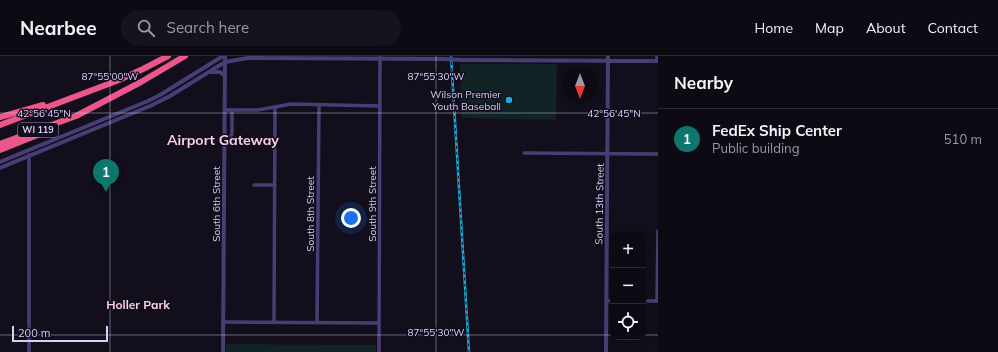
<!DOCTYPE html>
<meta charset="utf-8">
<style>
body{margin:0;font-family:Mulish,sans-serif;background:#17131d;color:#f1f3f6}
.controls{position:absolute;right:12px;bottom:12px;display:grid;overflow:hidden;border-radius:8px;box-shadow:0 2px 6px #0003}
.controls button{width:36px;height:36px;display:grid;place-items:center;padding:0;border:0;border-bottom:1px solid #2e2b34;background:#0e0a14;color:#f1f3f6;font:20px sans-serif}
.compass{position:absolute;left:562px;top:12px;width:36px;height:36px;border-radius:50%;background:#0e0a14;box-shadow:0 2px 6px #0003;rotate:180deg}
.scale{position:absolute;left:12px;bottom:10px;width:96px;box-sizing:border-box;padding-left:4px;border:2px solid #d8cef9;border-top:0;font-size:11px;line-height:14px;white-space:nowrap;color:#d8cef9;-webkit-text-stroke:3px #120e1b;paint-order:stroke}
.you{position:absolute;left:351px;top:162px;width:14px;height:14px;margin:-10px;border:3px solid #fff;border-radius:50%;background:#1a73e8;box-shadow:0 0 0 6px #1a73e833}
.badge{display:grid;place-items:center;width:26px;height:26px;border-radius:50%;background:#0f766e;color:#fff;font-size:13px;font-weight:700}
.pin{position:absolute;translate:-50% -33px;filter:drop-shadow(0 1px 2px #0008)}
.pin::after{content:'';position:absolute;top:21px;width:14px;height:12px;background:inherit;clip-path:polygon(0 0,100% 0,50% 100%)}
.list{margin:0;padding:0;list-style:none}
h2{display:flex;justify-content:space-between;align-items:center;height:52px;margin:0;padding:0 16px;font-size:17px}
h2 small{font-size:13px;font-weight:400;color:#9b9aa0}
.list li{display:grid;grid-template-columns:26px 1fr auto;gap:12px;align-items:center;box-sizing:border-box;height:60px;padding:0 16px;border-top:1px solid #2e2b34}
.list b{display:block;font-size:15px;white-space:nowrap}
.list p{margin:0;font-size:13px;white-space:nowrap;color:#9b9aa0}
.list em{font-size:13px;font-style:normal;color:#9b9aa0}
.icon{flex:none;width:22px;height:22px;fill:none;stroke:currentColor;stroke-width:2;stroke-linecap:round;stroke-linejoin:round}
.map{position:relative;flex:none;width:658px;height:296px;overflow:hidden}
header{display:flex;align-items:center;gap:24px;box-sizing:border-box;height:56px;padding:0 20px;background:#0e0a14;border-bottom:1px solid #2e2b34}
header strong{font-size:19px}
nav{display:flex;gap:22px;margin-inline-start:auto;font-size:14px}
.search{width:280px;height:36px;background:#17131d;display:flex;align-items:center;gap:10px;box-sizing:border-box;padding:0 14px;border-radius:22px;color:#9b9aa0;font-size:15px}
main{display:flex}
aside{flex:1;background:#0e0a14}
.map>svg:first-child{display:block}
</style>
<header>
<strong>Nearbee</strong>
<div class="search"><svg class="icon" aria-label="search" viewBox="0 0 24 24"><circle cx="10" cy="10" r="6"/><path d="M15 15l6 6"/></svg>Search here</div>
<nav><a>Home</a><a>Map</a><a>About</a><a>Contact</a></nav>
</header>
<main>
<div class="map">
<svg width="658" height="296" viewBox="0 0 658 296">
<rect width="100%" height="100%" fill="#120e1b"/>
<path fill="#112325" d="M 460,8 L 557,8 L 556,64 L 462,62 Z
M 226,288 L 376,289 L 376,296 L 226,296 Z"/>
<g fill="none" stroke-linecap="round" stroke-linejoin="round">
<path stroke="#473e75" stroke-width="3.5" d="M 657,0 L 657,5
M 225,54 L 258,54 L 291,48 L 380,50
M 224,81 L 230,81 L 232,78 L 232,54
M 524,97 L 658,98
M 254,129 L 275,129
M 606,245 L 613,245
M 643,245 L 658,245
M 657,245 L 658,175
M 223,266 L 379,267
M 274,266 L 275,51
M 317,267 L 319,49
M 29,296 L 29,99
M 379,296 L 380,0"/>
<path stroke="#473e75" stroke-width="4" d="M 462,4 L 658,5
M 209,16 L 220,16 L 225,20
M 0,106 L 148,45 L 160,39 L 223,0
M 0,112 L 150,50 L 170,40 L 225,6 L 248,2 L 442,3
M 223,296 L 225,0
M 606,296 L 608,0"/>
<path stroke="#eb578b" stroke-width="6" d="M 0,61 L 43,49
M 0,69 L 119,24 L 143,13 L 168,0
M 0,88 L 76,60 L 141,26 L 185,0
M 0,94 L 45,76"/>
<defs>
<path id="rail" d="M 451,0 L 469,296"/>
</defs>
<use href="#rail" stroke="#1aadd9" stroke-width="2.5"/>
<use href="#rail" stroke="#120e1b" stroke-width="1" stroke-dasharray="3" stroke-linecap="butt"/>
<path stroke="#473e75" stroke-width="4" d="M 442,3 L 462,4"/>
</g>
<path fill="none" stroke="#d8cef9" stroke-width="1" stroke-opacity="0.45" d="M 110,0 L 110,296M 436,0 L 436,296M 0,57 L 658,57M 0,279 L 613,279M 643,279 L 658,279"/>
<circle fill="#1aadd9" stroke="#120e1b" stroke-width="1.5" cx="509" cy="44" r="4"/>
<g text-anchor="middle" stroke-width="3" stroke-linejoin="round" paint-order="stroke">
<rect fill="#120e1b" stroke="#9d94b6" stroke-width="1" x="18" y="67" width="40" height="14" rx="3"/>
<g font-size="9" font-weight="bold" fill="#d8cef9">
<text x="38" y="77">WI 119</text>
</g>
<g font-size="10" fill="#d8cef9" stroke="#120e1b" text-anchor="end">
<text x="501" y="42">Wilson Premier<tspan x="501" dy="12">Youth Baseball</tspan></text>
</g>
<g font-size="10" fill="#d8cef9" stroke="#120e1b">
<text transform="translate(216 148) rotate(-90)" y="4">South 6th Street</text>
<text transform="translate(372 148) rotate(-90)" y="4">South 9th Street</text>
<text transform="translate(599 148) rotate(-89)" y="4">South 13th Street</text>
<text transform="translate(310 158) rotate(-90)" y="4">South 8th Street</text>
</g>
<g font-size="12" font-weight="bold" fill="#f9d0e5" stroke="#120e1b">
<text x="138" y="253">Holler Park</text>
</g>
<g font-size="14" font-weight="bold" fill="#f9d0e5" stroke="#120e1b">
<text x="223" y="89">Airport Gateway</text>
</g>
</g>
<g font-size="10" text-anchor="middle" fill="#d8cef9" stroke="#120e1b" stroke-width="3" stroke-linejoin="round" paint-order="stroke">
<text x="110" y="24">87°55'00"W</text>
<text x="436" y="24">87°55'30"W</text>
<text x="614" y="61">42°56'45"N</text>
<text x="44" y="61">42°56'45"N</text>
<text x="436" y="280">87°55'30"W</text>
</g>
</svg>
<div class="controls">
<button>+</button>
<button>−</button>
<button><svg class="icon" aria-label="locate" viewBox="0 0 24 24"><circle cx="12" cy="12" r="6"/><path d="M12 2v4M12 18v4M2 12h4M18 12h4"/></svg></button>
</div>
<svg class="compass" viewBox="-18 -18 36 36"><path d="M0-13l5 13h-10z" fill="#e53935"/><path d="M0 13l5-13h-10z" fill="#9b9aa0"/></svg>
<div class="scale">200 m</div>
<div class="you"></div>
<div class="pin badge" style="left:106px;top:136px">1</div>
</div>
<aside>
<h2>Nearby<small></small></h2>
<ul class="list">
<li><span class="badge">1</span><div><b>FedEx Ship Center</b><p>Public building</p></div><em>510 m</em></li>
</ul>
</aside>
</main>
